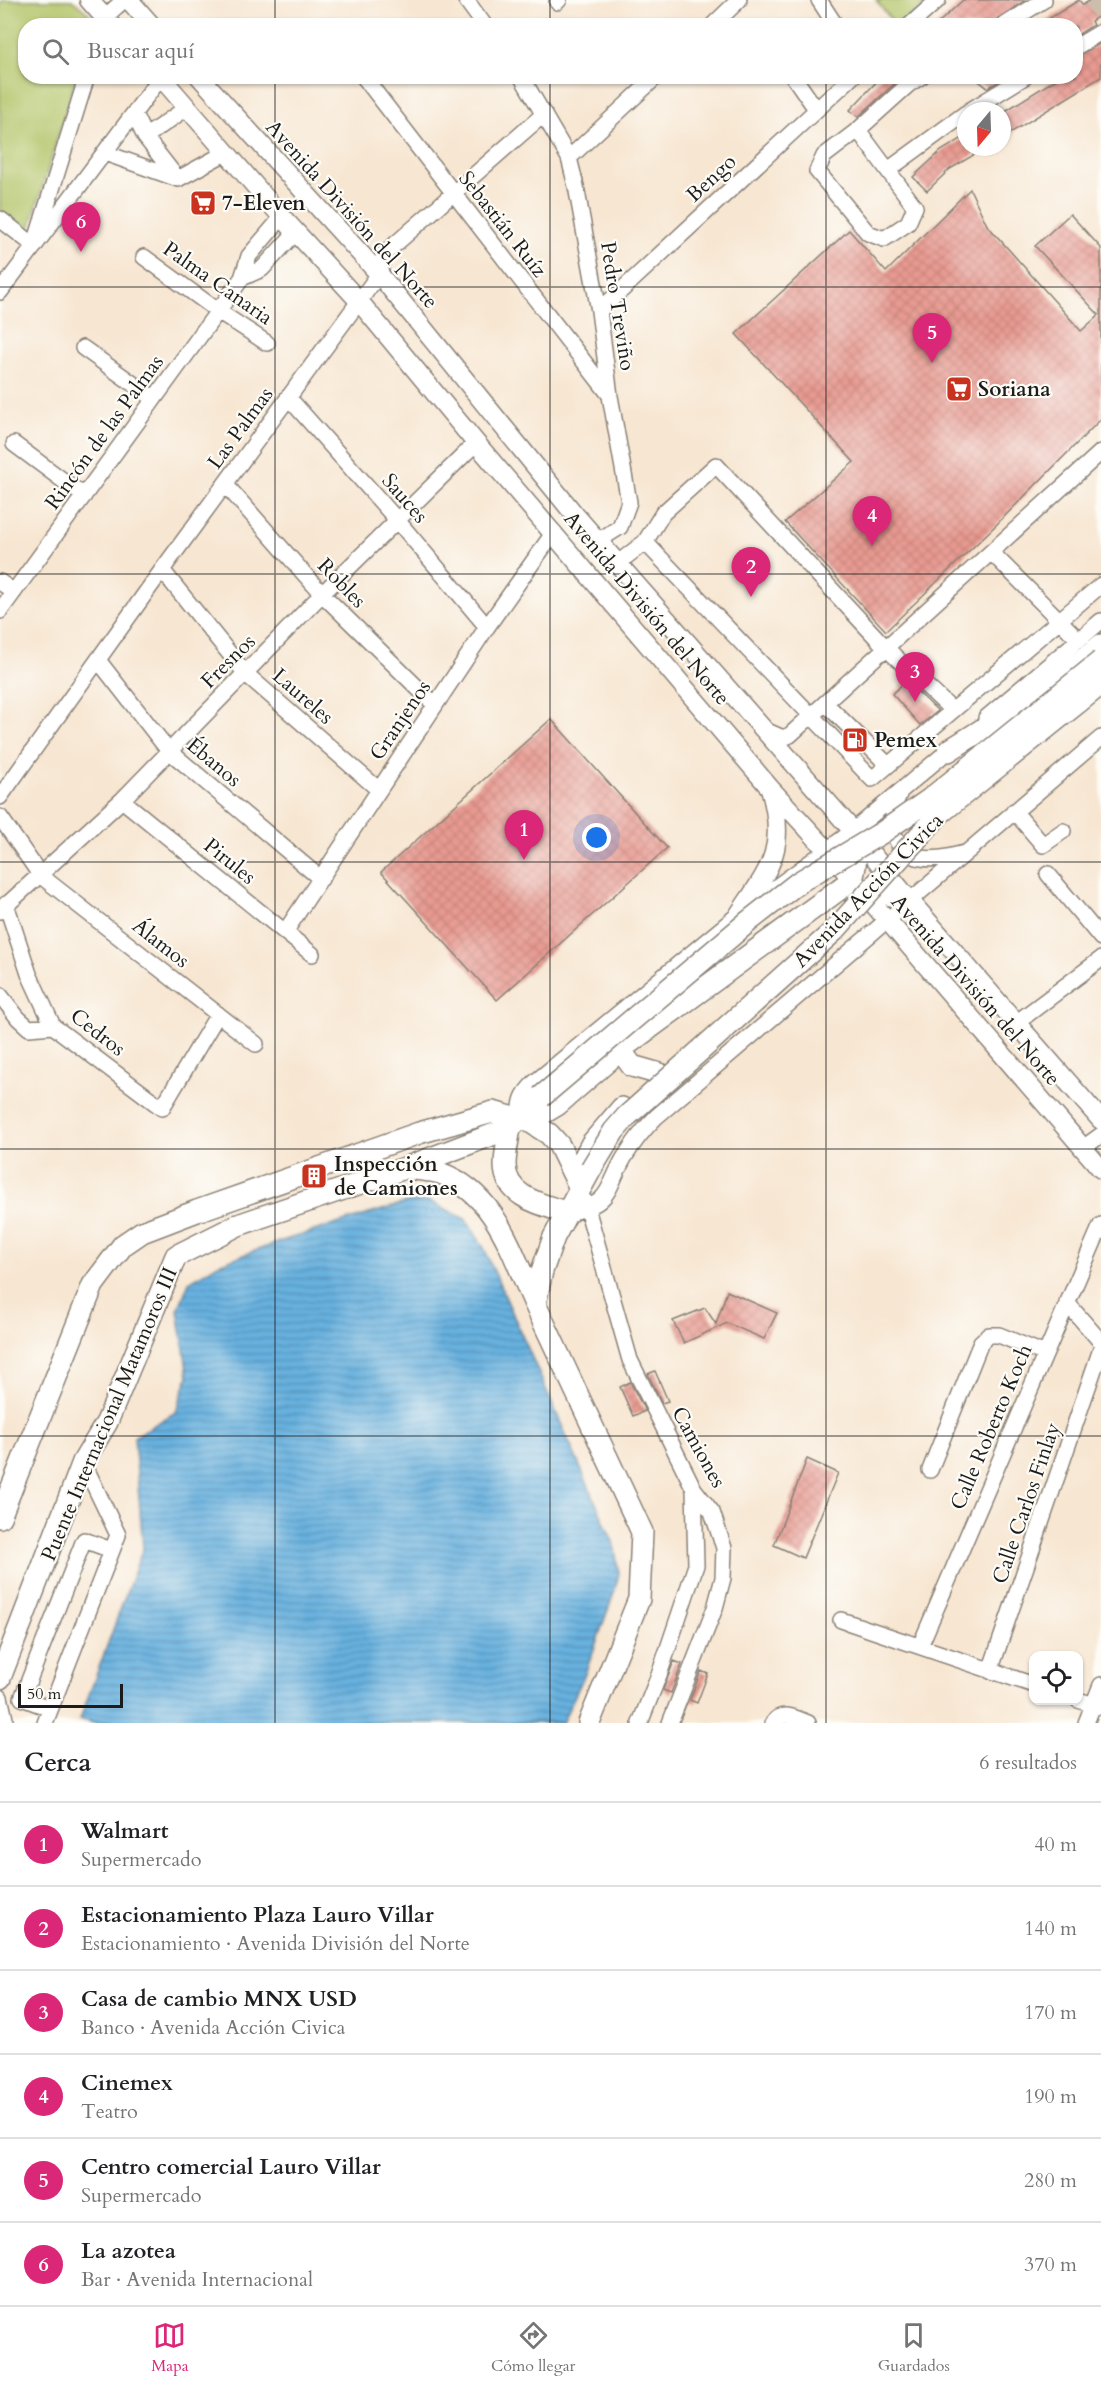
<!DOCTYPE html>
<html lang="es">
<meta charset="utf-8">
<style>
body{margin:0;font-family:Cardo,serif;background:#f2f2f2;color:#202124}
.controls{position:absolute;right:18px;bottom:18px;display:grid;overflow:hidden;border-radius:12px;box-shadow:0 2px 4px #0004}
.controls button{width:54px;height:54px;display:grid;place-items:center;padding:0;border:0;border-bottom:2px solid #e0e0e0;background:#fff;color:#202124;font:30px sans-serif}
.compass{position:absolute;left:957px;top:102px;width:54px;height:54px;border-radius:50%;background:#fff;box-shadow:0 2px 4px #0004;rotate:199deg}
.scale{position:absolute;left:18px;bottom:15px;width:105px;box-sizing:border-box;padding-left:6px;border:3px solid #1c1c1c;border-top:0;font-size:16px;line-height:21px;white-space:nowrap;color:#1c1c1c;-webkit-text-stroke:4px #fdfcf7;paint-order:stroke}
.you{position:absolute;left:597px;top:838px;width:21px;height:21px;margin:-15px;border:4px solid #fff;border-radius:50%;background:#1a73e8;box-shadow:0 0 0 9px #1a73e833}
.badge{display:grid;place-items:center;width:39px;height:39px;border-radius:50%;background:#db2777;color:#fff;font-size:20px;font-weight:700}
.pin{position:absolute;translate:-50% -50px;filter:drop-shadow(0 2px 3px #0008)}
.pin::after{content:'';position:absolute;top:32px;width:21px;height:18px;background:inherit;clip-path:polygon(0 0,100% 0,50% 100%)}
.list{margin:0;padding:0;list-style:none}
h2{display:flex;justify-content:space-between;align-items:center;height:78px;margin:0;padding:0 24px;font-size:26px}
h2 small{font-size:20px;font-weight:400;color:#757577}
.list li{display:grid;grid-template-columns:39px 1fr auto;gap:18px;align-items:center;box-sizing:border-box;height:84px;padding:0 24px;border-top:2px solid #e0e0e0}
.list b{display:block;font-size:22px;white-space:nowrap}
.list p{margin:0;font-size:20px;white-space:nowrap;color:#757577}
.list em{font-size:20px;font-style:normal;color:#757577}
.icon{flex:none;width:33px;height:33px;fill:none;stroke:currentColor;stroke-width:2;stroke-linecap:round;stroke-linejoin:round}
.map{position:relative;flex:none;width:1101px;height:1723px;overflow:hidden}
.search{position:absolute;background:#fff;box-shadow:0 2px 4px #0004;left:18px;right:18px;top:18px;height:66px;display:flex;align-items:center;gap:15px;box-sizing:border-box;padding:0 21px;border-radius:24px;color:#757577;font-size:22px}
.sheet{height:582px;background:#fff}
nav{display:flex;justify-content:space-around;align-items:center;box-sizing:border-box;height:84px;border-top:2px solid #e0e0e0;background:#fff;font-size:16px;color:#757577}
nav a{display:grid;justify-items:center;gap:3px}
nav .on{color:#db2777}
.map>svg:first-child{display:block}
</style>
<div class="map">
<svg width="1101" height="1723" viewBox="0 0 1101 1723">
<defs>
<pattern id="water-rules" width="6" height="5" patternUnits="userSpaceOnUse" patternTransform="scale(1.5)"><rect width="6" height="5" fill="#67b1df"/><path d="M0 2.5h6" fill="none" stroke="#548fb4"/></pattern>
<pattern id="building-cross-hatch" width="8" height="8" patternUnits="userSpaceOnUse" patternTransform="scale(1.5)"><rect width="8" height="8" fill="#e89a91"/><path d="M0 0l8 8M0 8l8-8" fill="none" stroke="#c6847c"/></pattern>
</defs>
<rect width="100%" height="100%" fill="#fdfcf7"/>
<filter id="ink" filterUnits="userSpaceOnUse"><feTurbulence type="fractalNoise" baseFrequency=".0167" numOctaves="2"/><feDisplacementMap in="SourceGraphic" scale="12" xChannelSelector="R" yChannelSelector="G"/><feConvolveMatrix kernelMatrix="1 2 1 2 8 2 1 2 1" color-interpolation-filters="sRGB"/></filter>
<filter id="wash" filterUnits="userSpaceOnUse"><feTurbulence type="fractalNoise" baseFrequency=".008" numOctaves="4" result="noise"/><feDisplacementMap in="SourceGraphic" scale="24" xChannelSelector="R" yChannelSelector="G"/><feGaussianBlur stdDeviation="1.35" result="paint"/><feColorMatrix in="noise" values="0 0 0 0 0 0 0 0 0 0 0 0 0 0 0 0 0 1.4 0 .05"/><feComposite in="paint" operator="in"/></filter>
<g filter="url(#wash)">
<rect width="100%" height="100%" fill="#f7e6d1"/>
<path fill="#b2c467" stroke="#677042" stroke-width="1.5" d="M 3,0 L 72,0 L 94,18 L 92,25 L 26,26 L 26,76 L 76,77 L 29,231 L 0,210 L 0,5 Z
M 876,0 L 929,0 L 900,26 L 895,25 Z"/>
<path fill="url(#water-rules)" stroke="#42667e" stroke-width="1.5" d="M 429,1201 L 466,1219 L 483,1246 L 614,1544 L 619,1573 L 614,1593 L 585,1674 L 562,1723 L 94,1723 L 80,1719 L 143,1548 L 134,1437 L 176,1412 L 188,1376 L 178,1310 L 189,1282 L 218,1264 L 288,1239 L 408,1202 Z"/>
<g id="blocks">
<path fill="url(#building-cross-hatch)" d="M 963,0 L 1026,0 L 998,18 L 992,26 L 935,26 Z
M 1079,0 L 1083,5 L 1090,0 L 1101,0 L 1101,15 L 1091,21 L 1093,25 L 1076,36 L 1076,26 L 1037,26 Z
M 1101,43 L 1101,77 L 1002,138 L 1002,113 L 1061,76 L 1076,76 L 1076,57 Z
M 882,76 L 903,76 L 858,117 L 850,110 Z
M 972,76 L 1007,76 L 988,88 Z
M 966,136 L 966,147 L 987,147 L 950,169 L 927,191 L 913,177 L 941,151 Z
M 970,189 L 987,225 L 1081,331 L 1099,315 L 1035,246 L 1070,214 L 1101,248 L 1101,419 L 996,525 L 886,631 L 785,522 L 854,462 L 736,334 L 849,230 L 886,272 Z
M 906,681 L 938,711 L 920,725 L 892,694 Z
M 551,719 L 667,848 L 497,1000 L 381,872 Z
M 727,1291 L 777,1313 L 764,1339 L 727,1323 L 684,1343 L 673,1321 L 705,1308 L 716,1324 Z
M 655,1371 L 668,1401 L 662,1403 L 648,1374 Z
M 630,1382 L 645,1411 L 633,1416 L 620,1387 Z
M 807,1459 L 838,1473 L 803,1558 L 774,1545 Z
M 674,1661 L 682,1664 L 671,1693 L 663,1690 Z
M 701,1671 L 708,1674 L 697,1703 L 690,1700 Z"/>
</g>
</g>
<g filter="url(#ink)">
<use href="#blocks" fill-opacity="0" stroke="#8a8176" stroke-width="1.5"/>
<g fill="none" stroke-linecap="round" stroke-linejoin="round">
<path stroke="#cbbead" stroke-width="15" stroke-dasharray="15 8" stroke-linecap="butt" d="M 1092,0 L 1101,14"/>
<defs>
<path id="minor" d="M 466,0 L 485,26
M 819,0 L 836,26
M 557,2 L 559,0
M 102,26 L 105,17 L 124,0
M 712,26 L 739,0
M 909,26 L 938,0
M 1003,26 L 1044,0
M 1076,47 L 1101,32
M 363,76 L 609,394
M 521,76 L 569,158 L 576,186 L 599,311 L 610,396 L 629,502 L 620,527 L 598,541
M 793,76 L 816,109
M 969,111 L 1026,76
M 134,114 L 145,137 L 177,178
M 858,130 L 915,207 L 908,223 L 884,239 L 868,233 L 817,171 L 824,156 L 858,130 L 908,85 L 922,76
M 145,137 L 188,107
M 105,153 L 178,179 L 227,152
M 569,158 L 657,76
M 888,170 L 966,113
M 0,219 L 35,246
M 38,234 L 87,76
M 144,257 L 218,311 L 267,343
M 242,278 L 262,269 L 296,232
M 0,292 L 161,77
M 599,311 L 853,76
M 83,348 L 153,398
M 288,397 L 397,520 L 487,627
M 14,444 L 84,496
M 225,484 L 322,594 L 435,705
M 645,542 L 872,779 L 1101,585
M 991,552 L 1079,640
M 618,563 L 645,542 L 663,513 L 716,465 L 886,648 L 952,710
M 162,570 L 246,674 L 379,790
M 0,582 L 14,592
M 0,611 L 242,278 L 249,256 L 282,217
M 98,660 L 168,750 L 321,879
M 825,703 L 888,765
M 986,718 L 1101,621
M 765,730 L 783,738 L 790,735 L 1101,452
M 900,792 C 890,813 887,845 914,856 C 930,862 949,857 965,853
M 0,797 L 162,570 L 379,274 L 384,254 L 544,114
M 122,800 L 312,954
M 1014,811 L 1043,845 L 1063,831
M 0,817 L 41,876 L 256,1044
M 1048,874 L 1101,938
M 6,904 L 29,974 L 53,1026 L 162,1108 L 218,1014
M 0,911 L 122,800 L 322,594 L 476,443
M 285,932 L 487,627 L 554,532
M 0,995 L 18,1018 L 29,1028 L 53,1026
M 1016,1023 L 1101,959
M 521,1116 C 520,1101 523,1094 534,1083 L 739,914 L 853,831 L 955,745
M 1083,1148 L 1101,1135
M 585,1201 L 630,1360 L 694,1489 L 712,1512 L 724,1548 L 723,1578 L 715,1608 L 670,1723
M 568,1213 C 613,1203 605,1191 624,1158 C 633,1143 644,1129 656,1117 L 1101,738
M 1067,1303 L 1101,1342
M 930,1470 L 981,1342 L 989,1335 L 999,1335 L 1045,1354
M 841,1620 L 1034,1685
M 920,1646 L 1101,1225
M 990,1671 L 1101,1349
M 0,1697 L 5,1719
M 1078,1700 L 1101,1707
M 49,1708 L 22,1698 L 84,1540 L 111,1550
M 45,1723 L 118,1535 L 83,1462
M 640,1723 L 659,1675 L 696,1565 L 694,1489
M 773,1723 C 782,1710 795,1718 808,1723
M 1086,1723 L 1101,1685"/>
<path id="major" d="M 89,0 L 112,26
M 129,0 L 152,26
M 160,76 L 282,217 L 358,300 L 476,443 L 770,788 L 827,850 L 1101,1169
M 199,76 L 379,274 L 575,515 L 853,831 L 910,901 L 1101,1120
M 739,914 C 770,868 787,849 771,792"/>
<path id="highway" d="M 948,751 C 1001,718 1053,685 1101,645
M 856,903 C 872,889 891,893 910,901
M 625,1046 L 624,1055 L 632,1066 L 660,1074
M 521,1116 L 542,1114 L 557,1105 L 625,1046 L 852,880 C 857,863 857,848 853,831
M 521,1116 L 549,1134 L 559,1145 L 578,1184
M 510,1128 C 508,1140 505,1153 505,1165 C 505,1198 544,1205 568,1213
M 408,1168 C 418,1170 430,1170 440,1173 C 497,1194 512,1254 535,1304
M 575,1175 L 592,1143 L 622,1108
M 0,1517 L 93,1285 L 123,1245 L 142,1232 L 197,1211 L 419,1133 L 493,1112 L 518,1119
M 0,1678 L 83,1462 L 107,1422 L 176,1256 L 238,1225 L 405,1168 L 510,1128 L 541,1097
M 589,1723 L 639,1599 L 642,1532 L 535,1304 L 542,1271 L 554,1237 L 591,1169"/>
</defs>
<use href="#minor" stroke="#8a8176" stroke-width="18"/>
<use href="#major" stroke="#8a8176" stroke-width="21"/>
<use href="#highway" stroke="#8a8176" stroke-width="24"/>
<use href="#minor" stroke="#fff" stroke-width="15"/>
<use href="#major" stroke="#fff" stroke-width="18"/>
<use href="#highway" stroke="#fff" stroke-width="21"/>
<defs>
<path id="highway-bridge" d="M 541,1097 L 749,921 L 799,882 L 883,832 L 930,799 L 1101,661
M 591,1169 L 614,1131 L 627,1116 L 835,930 L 939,814 L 1101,684"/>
</defs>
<use href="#highway-bridge" stroke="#8a8176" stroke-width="24" stroke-linecap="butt"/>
<use href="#highway-bridge" stroke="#fff" stroke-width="21"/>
</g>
</g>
<path fill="none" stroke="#1c1c1c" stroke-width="1.5" stroke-opacity="0.55" d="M 275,0 L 275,26M 550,0 L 550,26M 826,0 L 826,26M 275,76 L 275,1723M 550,76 L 550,1723M 826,76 L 826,1723M 0,287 L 1101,287M 0,574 L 1101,574M 0,862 L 1101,862M 0,1149 L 1101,1149M 0,1436 L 1101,1436"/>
<defs>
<symbol id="supermarket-square" viewBox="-11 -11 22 22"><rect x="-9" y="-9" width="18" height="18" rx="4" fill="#c8321e" stroke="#fdfcf7"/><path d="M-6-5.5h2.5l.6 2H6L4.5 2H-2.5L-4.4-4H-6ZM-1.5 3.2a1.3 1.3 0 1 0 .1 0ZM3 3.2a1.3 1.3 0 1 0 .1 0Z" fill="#fff"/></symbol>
<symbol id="fuel-square" viewBox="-11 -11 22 22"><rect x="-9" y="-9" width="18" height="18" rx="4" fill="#c8321e" stroke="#fdfcf7"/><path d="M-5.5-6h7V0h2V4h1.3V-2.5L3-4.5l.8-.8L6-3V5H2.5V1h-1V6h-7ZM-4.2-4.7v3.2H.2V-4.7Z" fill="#fff"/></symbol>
<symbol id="building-square" viewBox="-11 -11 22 22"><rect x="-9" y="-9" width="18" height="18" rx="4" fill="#c8321e" stroke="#fdfcf7"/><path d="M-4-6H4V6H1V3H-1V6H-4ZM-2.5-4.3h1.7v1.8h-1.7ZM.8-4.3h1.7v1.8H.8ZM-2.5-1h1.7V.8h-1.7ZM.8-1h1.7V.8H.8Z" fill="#fff"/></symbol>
</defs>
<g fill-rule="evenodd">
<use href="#supermarket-square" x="188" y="188" width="30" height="30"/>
<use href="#supermarket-square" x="944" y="374" width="30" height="30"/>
<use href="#fuel-square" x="840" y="725" width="30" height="30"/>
<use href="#building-square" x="299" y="1161" width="30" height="30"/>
</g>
<g text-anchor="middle" stroke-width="4.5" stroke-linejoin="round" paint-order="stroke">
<g font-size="21" fill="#1c1c1c" stroke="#fdfcf7">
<text transform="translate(711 178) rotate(-43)" y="7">Bengo</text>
<text transform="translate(352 214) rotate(48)" y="7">Avenida División del Norte</text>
<text transform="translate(503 224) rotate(52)" y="7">Sebastián Ruíz</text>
<text transform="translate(218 283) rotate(35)" y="7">Palma Canaria</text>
<text transform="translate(618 306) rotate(81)" y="7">Pedro Treviño</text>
<text transform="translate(240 428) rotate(-54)" y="7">Las Palmas</text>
<text transform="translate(104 432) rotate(-54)" y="7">Rincón de las Palmas</text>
<text transform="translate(405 498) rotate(49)" y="7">Sauces</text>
<text transform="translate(342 583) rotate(46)" y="7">Robles</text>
<text transform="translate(647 608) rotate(50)" y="7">Avenida División del Norte</text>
<text transform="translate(228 661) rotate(-45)" y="7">Fresnos</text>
<text transform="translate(303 696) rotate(41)" y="7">Laureles</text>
<text transform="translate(400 720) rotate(-56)" y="7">Granjenos</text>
<text transform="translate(214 762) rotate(40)" y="7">Ébanos</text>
<text transform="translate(230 861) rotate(39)" y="7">Pirules</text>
<text transform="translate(868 890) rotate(-46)" y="7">Avenida Acción Civica</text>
<text transform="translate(161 943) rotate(38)" y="7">Álamos</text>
<text transform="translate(976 990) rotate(49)" y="7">Avenida División del Norte</text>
<text transform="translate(98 1032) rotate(38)" y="7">Cedros</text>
<text transform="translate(109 1414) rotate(-67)" y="7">Puente Internacional Matamoros III</text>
<text transform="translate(991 1427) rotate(-67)" y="7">Calle Roberto Koch</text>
<text transform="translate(699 1447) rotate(61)" y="7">Camiones</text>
<text transform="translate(1026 1503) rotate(-71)" y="7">Calle Carlos Finlay</text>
</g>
<g font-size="21" font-weight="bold" fill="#1c1c1c" stroke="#fdfcf7" text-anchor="start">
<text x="222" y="210">7-Eleven</text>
<text x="978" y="396">Soriana</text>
<text x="874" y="747">Pemex</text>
<text x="334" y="1171">Inspección<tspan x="334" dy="24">de Camiones</tspan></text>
</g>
</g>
</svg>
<div class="controls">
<button><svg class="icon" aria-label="locate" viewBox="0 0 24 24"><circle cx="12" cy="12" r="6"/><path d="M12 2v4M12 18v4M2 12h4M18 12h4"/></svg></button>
</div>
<svg class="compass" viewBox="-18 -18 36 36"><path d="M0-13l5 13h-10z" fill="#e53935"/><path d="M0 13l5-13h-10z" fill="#757577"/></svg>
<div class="scale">50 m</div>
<div class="you"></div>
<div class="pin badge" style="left:524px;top:860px">1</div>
<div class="pin badge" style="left:751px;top:597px">2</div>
<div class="pin badge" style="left:915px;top:702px">3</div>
<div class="pin badge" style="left:872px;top:546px">4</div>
<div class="pin badge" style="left:932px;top:363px">5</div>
<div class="pin badge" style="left:81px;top:252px">6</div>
<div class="search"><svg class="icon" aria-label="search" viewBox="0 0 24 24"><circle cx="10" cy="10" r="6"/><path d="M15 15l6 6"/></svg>Buscar aquí</div>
</div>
<section class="sheet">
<h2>Cerca<small>6 resultados</small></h2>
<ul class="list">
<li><span class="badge">1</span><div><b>Walmart</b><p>Supermercado</p></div><em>40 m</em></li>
<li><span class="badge">2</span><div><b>Estacionamiento Plaza Lauro Villar</b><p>Estacionamiento · Avenida División del Norte</p></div><em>140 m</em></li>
<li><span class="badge">3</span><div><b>Casa de cambio MNX USD</b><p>Banco · Avenida Acción Civica</p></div><em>170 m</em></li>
<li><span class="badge">4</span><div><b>Cinemex</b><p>Teatro</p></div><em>190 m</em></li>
<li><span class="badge">5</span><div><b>Centro comercial Lauro Villar</b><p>Supermercado</p></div><em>280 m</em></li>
<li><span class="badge">6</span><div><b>La azotea</b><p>Bar · Avenida Internacional</p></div><em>370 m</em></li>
</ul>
</section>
<nav>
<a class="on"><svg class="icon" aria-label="map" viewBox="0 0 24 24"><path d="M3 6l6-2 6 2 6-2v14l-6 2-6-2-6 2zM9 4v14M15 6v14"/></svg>Mapa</a>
<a><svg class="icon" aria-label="directions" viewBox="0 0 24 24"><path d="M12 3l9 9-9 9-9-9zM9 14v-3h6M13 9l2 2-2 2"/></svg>Cómo llegar</a>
<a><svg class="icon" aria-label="saved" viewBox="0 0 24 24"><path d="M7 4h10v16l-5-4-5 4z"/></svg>Guardados</a>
</nav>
